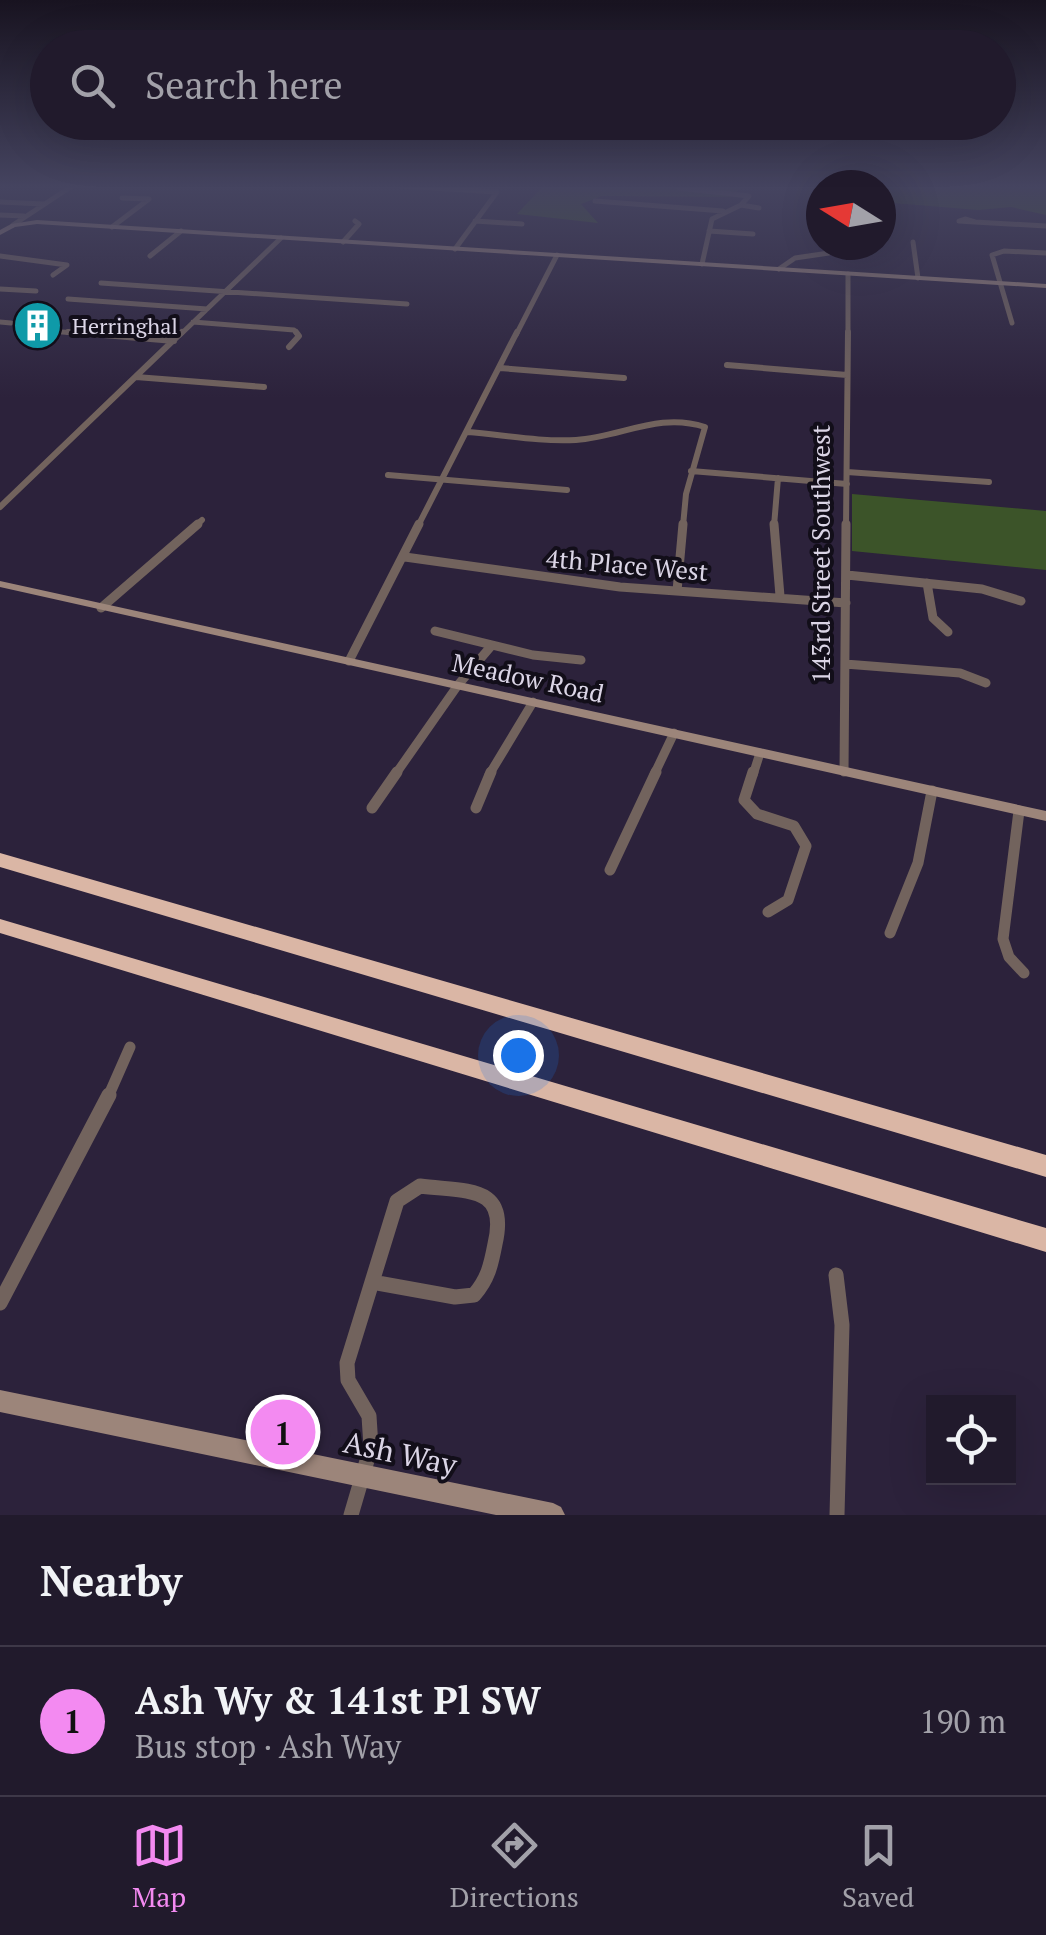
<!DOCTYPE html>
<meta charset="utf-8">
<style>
body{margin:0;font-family:"PT Serif",serif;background:#2d2738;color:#f1f3f6}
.controls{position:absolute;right:30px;bottom:30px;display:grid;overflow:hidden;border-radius:0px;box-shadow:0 10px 40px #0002}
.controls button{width:90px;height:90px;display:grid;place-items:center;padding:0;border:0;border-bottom:2px solid #3e3848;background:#211a2c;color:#f1f3f6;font:50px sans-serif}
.compass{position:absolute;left:806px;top:170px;width:90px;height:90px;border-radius:50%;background:#211a2c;box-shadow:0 10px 40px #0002;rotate:281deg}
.you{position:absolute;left:518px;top:1055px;width:35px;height:35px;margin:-25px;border:8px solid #fff;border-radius:50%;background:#1a73e8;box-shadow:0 0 0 15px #1a73e833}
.badge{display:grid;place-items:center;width:65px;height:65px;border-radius:50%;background:#f38af1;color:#111;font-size:32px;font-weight:700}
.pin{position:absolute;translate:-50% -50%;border:5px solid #fff;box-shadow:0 2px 10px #0006}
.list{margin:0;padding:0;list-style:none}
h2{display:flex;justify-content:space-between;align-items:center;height:130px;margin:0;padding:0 40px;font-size:42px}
h2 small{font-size:32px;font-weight:400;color:#a2a1a9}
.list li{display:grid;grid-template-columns:65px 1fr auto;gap:30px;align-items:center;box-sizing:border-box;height:150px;padding:0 40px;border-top:2px solid #3e3848}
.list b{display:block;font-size:38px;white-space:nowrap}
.list p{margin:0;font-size:32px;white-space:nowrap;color:#a2a1a9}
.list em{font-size:32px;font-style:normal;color:#a2a1a9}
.icon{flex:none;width:55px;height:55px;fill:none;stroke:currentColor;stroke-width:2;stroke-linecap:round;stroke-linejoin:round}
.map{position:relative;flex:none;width:1046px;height:1515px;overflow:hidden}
.search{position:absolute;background:#211a2c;box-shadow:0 10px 40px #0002;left:30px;right:30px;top:30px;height:110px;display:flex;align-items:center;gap:25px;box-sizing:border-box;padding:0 35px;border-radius:55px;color:#a2a1a9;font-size:38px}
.sheet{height:280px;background:#211a2c}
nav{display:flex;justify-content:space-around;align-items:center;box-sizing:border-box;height:140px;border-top:2px solid #3e3848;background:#211a2c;font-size:28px;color:#a2a1a9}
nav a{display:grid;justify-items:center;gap:5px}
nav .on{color:#f38af1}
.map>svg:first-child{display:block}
</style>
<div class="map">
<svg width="1046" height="1515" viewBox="0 0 1046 1515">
<rect width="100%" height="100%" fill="#2c223b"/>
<path fill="#3c5429" d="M 543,186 L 744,186 L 730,197 L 602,196 L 581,204 L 598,223 L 517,214 Z
M 881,186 L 1046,186 L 1046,215 L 1011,207 L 978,210 L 881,202 Z
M 852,494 L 1046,511 L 1046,570 L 852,551 Z"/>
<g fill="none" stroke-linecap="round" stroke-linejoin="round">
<path stroke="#72635d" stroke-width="5" d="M 401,186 L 497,192
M 679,188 L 749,196 L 741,205 L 712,219 L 702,264
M 595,201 L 723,211
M 0,202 L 44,204
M 741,205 L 759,208
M 0,215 L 24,216
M 965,219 L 975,222 L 959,221 Z
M 475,221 L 522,224
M 975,222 L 1046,226
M 13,225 L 72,186
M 112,227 L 149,199 L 122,198
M 709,231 L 753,234
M 343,242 L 359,224 L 355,221
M 913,242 L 918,278
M 455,249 L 497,192
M 0,256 L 67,265 L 53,275
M 150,256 L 181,231
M 779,269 L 795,258 L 829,253 L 830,245
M 101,283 L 407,304
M 0,289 L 36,291
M 68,299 L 207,309
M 0,322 L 11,323
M 193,322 L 294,330 L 298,335
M 1012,323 L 992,255 L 1004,251 L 1046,253
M 50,331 L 99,335
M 180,335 L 281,238
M 516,335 L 557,255
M 848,335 L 848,274"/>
<path stroke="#72635d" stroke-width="6" d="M 68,332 L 174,341
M 289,347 L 299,336 L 296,332
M 727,365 L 847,375
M 500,368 L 624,378
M 136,377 L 264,387
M 468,432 C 504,435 540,442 576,440 C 622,437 658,412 705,427 L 686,494 L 683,526
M 691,471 L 847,484
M 847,472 L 989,482
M 388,475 L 567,490
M 0,507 L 182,332
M 195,526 L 202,520
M 418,526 L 517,332
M 774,526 L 778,478
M 846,526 L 848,332"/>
<path stroke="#72635d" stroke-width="9" d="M 774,524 L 780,596
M 405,557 L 620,587 L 846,603
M 847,575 L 982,589 L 1021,601
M 927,583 L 933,618 L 948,632
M 677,591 L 683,524
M 101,608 L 198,524
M 435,631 L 533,655 L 581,660
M 349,661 L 419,524
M 845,664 L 960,673 L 986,683
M 844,772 L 846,524
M 395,775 L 458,685 L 492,645
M 489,775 L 533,702
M 654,775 L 674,733
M 753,775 L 760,753"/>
<path stroke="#72635d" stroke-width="11" d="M 753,772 L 744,800 L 757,814 L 794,826 L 806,846 L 788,900 L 768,912
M 372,808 L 397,772
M 476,808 L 491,772
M 1019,811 L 1003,939 L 1009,957 L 1024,973
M 610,870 L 656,772
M 890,933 L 918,863 L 932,791
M 108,1097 L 130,1047"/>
<path stroke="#72635d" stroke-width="15" d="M 420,1186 C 466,1192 509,1184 495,1244 C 491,1265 488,1279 474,1295 L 455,1297 L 372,1282 L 397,1201 Z
M 836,1275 L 842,1325 L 837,1515
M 0,1303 L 109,1095
M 351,1515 L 371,1447 L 369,1416 L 348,1380 L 347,1363 L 372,1282"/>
<path fill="#9c857a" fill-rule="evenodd" d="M 37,220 L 1046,284 L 1046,288 L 37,224 L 15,227 L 0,235 L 0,230 L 11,224 Z
M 0,581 L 1046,811 L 1046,821 L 0,587 Z
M 0,1390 L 553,1503 L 561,1507 L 565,1515 L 496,1515 L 0,1412 Z"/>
<path fill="#dab6a5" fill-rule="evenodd" d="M 0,853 L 1046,1155 L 1046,1177 L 0,867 Z
M 0,919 L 1046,1228 L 1046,1252 L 0,933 Z"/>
</g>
<linearGradient id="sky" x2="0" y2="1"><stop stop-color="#181320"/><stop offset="0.47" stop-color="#454460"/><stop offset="1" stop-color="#454460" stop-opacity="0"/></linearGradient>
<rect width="1046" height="398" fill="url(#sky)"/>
<defs>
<symbol id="building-disc" viewBox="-11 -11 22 22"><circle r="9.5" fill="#0f9aa8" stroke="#120e19"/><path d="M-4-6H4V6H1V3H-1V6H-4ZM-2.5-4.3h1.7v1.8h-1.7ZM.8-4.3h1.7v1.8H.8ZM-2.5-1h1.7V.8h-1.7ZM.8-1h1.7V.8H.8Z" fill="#fff"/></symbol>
</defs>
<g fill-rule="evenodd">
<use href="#building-disc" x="10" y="298" width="55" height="55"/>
</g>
<g text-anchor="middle" stroke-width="8" stroke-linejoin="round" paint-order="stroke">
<g font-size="22" fill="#dbd5e6" stroke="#120e19" text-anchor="start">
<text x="72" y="334">Herringhal</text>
</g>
<g font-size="25" fill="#dbd5e6" stroke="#120e19">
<text transform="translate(821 554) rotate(-90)" y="9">143rd Street Southwest</text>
<text transform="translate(627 565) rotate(5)" y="9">4th Place West</text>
<text transform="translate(528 678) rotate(12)" y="9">Meadow Road</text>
</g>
<g font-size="30" fill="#dbd5e6" stroke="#120e19">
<text transform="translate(400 1454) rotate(12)" y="10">Ash Way</text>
</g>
</g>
</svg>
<div class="controls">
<button><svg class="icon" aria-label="locate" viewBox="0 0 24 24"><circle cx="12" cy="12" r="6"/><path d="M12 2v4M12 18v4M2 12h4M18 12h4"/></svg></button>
</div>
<svg class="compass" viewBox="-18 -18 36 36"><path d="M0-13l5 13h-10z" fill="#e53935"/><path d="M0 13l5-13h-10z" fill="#a2a1a9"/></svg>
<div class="you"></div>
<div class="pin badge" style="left:283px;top:1432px">1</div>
<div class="search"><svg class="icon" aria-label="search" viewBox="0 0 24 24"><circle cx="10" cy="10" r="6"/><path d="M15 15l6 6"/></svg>Search here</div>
</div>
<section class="sheet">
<h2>Nearby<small></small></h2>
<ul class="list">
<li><span class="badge">1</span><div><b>Ash Wy &amp; 141st Pl SW</b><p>Bus stop · Ash Way</p></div><em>190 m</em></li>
</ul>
</section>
<nav>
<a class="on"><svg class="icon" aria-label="map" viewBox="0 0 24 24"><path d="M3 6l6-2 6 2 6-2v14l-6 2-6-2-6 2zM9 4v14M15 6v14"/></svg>Map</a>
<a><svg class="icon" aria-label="directions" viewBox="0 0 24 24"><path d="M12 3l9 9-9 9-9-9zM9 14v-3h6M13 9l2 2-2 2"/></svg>Directions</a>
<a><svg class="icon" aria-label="saved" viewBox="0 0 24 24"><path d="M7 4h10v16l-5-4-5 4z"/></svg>Saved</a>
</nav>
